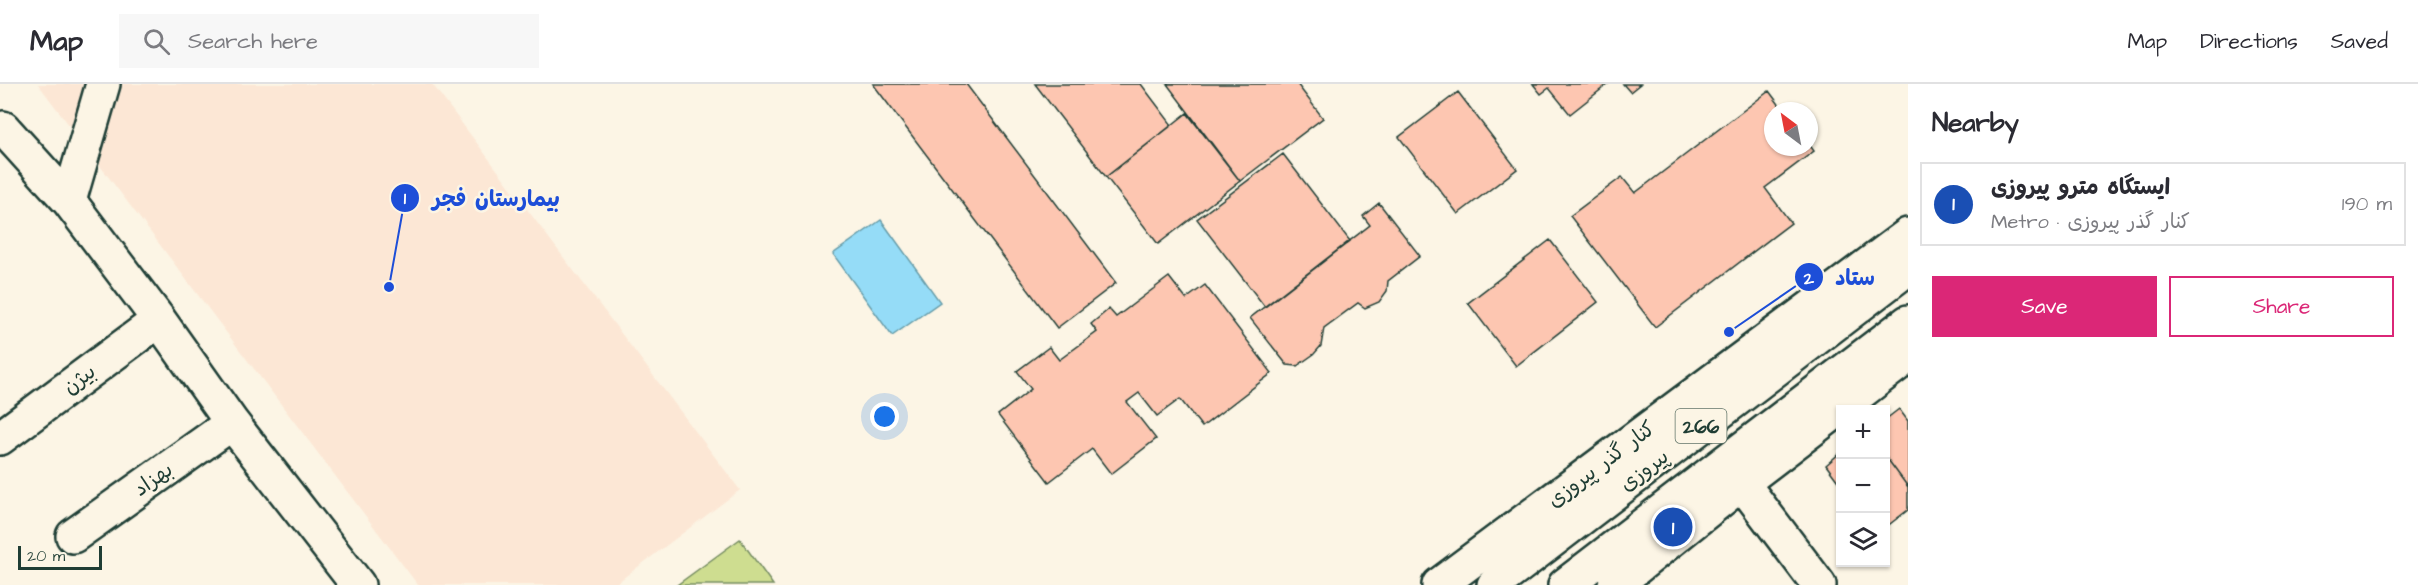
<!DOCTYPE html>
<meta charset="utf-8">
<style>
body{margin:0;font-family:"Architects Daughter","Playpen Sans Arabic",sans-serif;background:#f7f7f7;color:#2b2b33}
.controls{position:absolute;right:18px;bottom:18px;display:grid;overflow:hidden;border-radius:0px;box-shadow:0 2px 4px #0004}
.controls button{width:54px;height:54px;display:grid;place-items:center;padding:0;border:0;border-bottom:2px solid #e1e1e2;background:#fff;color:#2b2b33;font:30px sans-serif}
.compass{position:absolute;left:1764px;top:18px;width:54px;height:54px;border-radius:50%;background:#fff;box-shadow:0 2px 4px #0004;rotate:328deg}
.scale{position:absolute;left:18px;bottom:15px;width:84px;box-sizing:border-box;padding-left:6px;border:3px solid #1f3d34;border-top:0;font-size:16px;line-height:21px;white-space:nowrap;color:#1f3d34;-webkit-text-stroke:4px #fcf5e5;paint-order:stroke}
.you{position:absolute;left:885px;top:333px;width:21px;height:21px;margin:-15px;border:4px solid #fff;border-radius:50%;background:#1a73e8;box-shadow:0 0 0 9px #1a73e833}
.badge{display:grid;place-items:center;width:39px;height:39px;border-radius:50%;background:#db2777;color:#fff;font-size:20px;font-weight:700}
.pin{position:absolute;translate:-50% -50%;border:3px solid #fff;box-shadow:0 2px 6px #0006}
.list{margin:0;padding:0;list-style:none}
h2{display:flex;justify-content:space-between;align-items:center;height:78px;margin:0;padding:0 24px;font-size:26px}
h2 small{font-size:20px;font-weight:400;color:#7c7c81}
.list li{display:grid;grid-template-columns:39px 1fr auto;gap:18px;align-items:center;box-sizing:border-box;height:84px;margin:0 12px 12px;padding:0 12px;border:2px solid #e1e1e2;border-radius:0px}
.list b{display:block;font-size:22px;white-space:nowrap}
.list p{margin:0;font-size:20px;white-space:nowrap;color:#7c7c81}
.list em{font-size:20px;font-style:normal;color:#7c7c81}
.actions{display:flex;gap:12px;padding:18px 24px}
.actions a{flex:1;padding:14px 0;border:2px solid #db2777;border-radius:0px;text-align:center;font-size:21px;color:#db2777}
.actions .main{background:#db2777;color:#fff}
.icon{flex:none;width:33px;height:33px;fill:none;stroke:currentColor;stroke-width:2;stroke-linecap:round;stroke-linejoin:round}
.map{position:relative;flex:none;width:1908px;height:501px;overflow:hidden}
header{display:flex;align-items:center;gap:36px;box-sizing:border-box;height:84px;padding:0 30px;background:#fff;border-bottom:2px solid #e1e1e2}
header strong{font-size:28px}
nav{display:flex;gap:33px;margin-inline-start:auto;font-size:21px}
.search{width:420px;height:54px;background:#f7f7f7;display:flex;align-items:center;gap:15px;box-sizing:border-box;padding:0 21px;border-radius:0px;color:#7c7c81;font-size:22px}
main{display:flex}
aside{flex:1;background:#fff}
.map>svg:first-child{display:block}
</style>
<header>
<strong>Map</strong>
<div class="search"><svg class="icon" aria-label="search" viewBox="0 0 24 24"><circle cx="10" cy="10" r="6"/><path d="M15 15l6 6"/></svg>Search here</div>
<nav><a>Map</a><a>Directions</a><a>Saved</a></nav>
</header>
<main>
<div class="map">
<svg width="1908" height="501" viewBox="0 0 1908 501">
<rect width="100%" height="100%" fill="#fcf5e5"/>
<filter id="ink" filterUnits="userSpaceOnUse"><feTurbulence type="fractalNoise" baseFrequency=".0167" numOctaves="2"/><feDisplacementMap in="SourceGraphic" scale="12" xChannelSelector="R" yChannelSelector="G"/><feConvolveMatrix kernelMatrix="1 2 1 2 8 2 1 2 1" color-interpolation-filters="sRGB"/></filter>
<g filter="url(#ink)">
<path fill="#fce7d5" d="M 38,0 L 432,0 L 740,406 L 614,501 L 418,501 Z"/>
<path fill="#cedd90" stroke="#768d62" stroke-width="1.5" d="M 740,455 L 773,501 L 677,501 Z"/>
<path fill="#95dcf7" stroke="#669ca9" stroke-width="1.5" d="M 881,136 L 940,218 L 892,252 L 833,170 Z"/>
<path fill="#fdc6b1" stroke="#1f3d34" stroke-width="1.5" d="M 873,0 L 966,0 L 1116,199 L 1057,244 Z
M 1035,0 L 1141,0 L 1172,41 L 1106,93 Z
M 1167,0 L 1297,0 L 1323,34 L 1240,97 Z
M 1533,0 L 1608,0 L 1570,30 L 1549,4 L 1541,10 Z
M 1623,0 L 1640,0 L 1630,8 Z
M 1769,7 L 1784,27 L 1773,27 L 1773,63 L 1809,63 L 1809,60 L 1814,67 L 1765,104 L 1791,139 L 1655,243 L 1570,132 L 1622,93 L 1635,109 Z
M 1458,8 L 1517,85 L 1458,130 L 1399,53 Z
M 1187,29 L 1240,97 L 1158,160 L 1106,93 Z
M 1283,70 L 1350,157 L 1265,223 L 1197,135 Z
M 1379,119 L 1420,172 L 1388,197 L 1387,207 L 1379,218 L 1365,224 L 1358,219 L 1324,244 L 1321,262 L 1314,270 L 1297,282 L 1287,281 L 1250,234 L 1370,141 L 1363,132 Z
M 1550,156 L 1598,218 L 1516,282 L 1468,219 Z
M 1169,193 L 1186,215 L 1205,201 L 1272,289 L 1202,343 L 1180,315 L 1157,332 L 1139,309 L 1127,318 L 1156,355 L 1111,390 L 1092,365 L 1049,398 L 998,331 L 1031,305 L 1017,287 L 1049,263 L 1059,276 L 1097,248 L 1091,240 L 1109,225 L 1116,233 Z
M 1899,325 L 1908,337 L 1908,403 L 1886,373 L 1886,335 Z
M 1840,369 L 1840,400 L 1826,381 Z
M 1886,373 L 1908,403 L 1908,426 L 1886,443 Z"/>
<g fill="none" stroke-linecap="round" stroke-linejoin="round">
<defs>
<path id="minor" d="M 0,46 L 3,44 L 69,117 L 159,236 L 232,339 L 358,501
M 69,117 L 103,0
M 0,354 L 159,236
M 1742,399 L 1819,501
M 73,452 L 232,339"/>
<path id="major" d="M 1439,501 L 1908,151
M 1494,501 L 1908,184
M 1565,501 L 1908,238
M 1615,501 L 1742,399 L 1908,272"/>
</defs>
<use href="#minor" stroke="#1f3d34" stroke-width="38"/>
<use href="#major" stroke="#1f3d34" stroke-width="38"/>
<use href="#minor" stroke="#fcf5e5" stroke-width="33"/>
<use href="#major" stroke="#fcf5e5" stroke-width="33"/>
</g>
</g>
<g text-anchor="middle" stroke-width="5" stroke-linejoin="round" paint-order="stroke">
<rect fill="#fcf5e5" stroke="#617469" stroke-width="1.5" x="1675.5" y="325" width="51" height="34" rx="4.5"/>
<g font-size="20" font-weight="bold" fill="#1f3d34">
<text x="1701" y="349">266</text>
</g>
<g font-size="21" fill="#1f3d34" stroke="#fcf5e5">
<text transform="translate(79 295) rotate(-37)" y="7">بیژن</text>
<text transform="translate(1601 380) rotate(-37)" y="7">کنار گذر پیروزی</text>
<text transform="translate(1644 386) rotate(-37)" y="7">پیروزی</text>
<text transform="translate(153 395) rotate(-35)" y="7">بهزاد</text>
</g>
</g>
<path fill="none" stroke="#1d4ed8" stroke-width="2" d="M389 203L405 114M1729 248L1809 193"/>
<g fill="#1d4ed8" stroke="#fcf5e5" stroke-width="2">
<circle cx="389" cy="203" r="6"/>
<circle cx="1729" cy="248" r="6"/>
<circle cx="405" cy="114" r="15"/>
<circle cx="1809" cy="193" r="15"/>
</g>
<g font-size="18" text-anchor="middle" font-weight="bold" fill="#fff">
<text x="405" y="120">1</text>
<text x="1809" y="200">2</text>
</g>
<g font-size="22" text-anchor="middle" font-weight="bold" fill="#1d4ed8" stroke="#fcf5e5" stroke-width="5" stroke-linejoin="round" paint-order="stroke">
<text x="496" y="122">بیمارستان فجر</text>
<text x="1855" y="201">ستاد</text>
</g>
</svg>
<div class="controls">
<button>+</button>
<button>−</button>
<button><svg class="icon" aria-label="layers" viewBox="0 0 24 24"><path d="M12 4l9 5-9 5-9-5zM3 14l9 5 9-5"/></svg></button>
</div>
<svg class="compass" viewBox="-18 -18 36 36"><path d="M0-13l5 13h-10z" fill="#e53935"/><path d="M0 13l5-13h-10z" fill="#7c7c81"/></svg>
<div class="scale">20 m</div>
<div class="you"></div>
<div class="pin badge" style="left:1673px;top:443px;background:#1a4fb4">1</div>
</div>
<aside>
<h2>Nearby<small></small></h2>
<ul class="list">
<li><span class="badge" style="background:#1a4fb4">1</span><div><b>ایستگاه مترو پیروزی</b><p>Metro · کنار گذر پیروزی</p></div><em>190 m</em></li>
</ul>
<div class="actions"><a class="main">Save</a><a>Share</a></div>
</aside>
</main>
